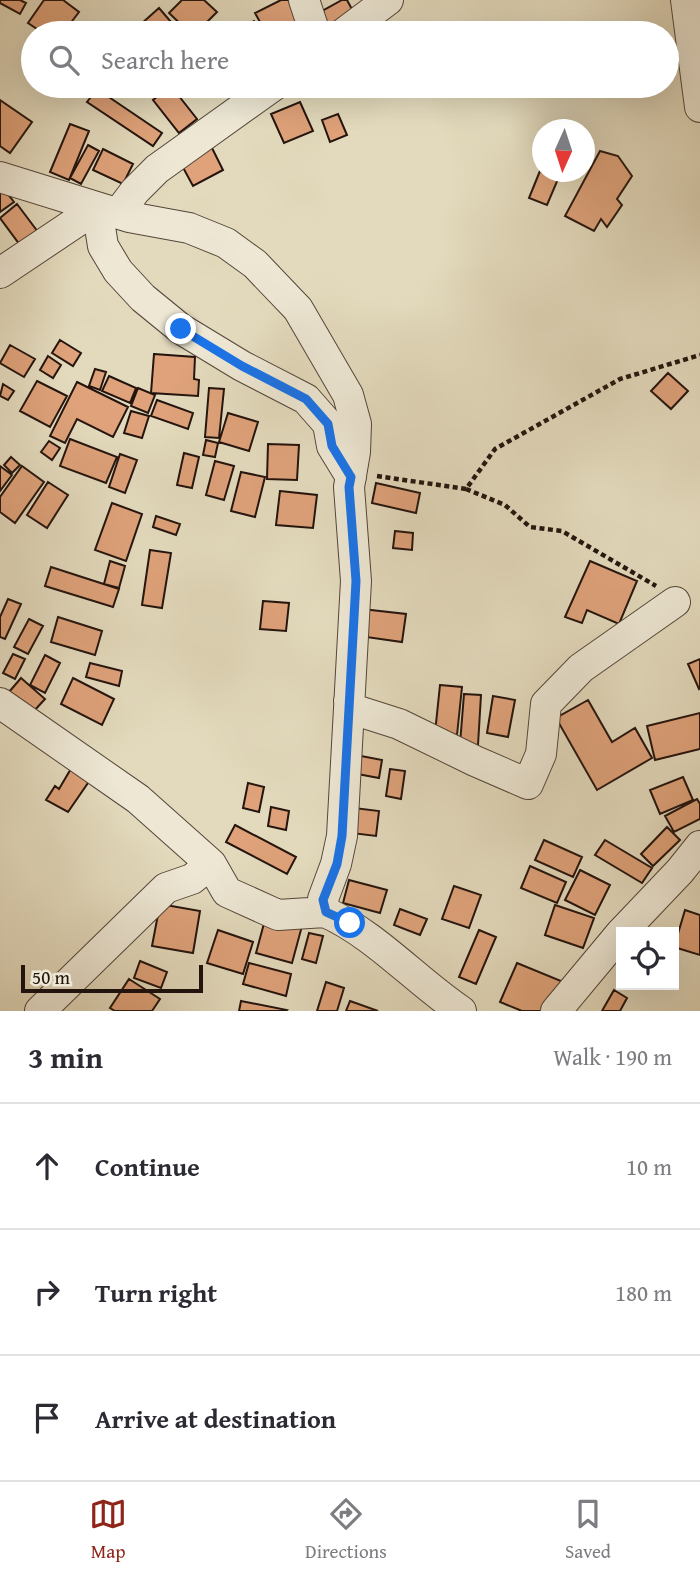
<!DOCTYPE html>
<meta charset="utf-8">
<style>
body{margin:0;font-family:"Gentium Book Plus",serif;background:#f7f7f7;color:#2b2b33}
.controls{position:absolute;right:21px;bottom:21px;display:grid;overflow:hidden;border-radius:0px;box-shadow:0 7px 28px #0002}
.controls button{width:63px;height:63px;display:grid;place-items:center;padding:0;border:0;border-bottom:2px solid #e1e1e2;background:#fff;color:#2b2b33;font:35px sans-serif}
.compass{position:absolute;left:532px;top:119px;width:63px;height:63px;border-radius:50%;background:#fff;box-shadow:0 7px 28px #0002;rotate:183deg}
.scale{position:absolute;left:21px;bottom:18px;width:182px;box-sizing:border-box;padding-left:7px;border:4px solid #24140e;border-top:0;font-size:19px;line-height:24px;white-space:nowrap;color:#24140e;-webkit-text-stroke:5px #ede7d4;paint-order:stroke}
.stop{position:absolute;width:21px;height:21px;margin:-16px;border:5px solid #1a73e8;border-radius:50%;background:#fff}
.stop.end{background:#1a73e8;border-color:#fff;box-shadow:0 2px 7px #0008}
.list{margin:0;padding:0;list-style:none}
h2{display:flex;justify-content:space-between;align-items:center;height:91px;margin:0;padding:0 28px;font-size:30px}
h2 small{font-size:23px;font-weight:400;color:#7c7c81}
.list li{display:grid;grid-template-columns:46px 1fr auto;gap:21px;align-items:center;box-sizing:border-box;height:126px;padding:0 28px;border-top:2px solid #e1e1e2}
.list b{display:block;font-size:26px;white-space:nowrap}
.list em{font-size:23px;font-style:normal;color:#7c7c81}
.icon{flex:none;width:38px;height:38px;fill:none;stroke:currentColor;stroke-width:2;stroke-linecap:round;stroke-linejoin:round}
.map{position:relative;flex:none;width:700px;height:1011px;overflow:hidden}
.search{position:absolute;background:#fff;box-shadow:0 7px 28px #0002;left:21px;right:21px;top:21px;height:77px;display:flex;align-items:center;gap:18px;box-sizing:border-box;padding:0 24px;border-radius:38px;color:#7c7c81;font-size:26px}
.sheet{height:469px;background:#fff}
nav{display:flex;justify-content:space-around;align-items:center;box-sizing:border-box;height:98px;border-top:2px solid #e1e1e2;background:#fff;font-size:19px;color:#7c7c81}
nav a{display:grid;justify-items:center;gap:4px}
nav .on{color:#8f2418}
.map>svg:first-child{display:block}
</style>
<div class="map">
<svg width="700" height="1011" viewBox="0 0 700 1011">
<rect width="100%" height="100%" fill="#e3dabd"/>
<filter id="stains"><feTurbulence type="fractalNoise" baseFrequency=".00286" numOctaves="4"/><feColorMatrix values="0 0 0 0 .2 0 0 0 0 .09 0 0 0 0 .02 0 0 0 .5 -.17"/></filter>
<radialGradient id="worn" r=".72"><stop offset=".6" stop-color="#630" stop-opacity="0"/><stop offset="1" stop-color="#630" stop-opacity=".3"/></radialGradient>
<path fill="#dfa27a" stroke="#24140e" stroke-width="2" d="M 0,0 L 20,0 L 26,3 L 20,14 L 0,3 Z
M 44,0 L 63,0 L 79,12 L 63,33 L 43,33 L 28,23 Z
M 182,0 L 204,0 L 217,12 L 196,33 L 190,33 L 169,13 Z
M 281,0 L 291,0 L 306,29 L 298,33 L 266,33 L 255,13 Z
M 342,0 L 347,0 L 354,13 L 323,30 L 315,15 Z
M 159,8 L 171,22 L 158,33 L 131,33 Z
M 254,21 L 261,33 L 232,33 Z
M 171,86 L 197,119 L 179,133 L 153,100 Z
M 97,89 L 162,133 L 153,146 L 87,102 Z
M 0,100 L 32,122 L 10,153 L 0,146 Z
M 300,102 L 313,131 L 284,143 L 271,114 Z
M 338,114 L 347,135 L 330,142 L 322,120 Z
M 70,124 L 89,131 L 69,180 L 50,172 Z
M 88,145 L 99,151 L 81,184 L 70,178 Z
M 211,146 L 223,170 L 193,186 L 180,162 Z
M 103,149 L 133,164 L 123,184 L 93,170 Z
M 600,151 L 618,156 L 632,176 L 617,199 L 622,205 L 607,227 L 601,219 L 594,231 L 565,216 Z
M 542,166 L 542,172 L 561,172 L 547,205 L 529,198 Z
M 0,184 L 14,202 L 0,212 Z
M 17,204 L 38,232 L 20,245 L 0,218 Z
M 60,340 L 81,353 L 73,366 L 52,353 Z
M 10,345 L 35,359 L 24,377 L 0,363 Z
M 154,354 L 195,357 L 194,379 L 199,380 L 198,396 L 151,393 Z
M 48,356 L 61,365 L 53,378 L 40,370 Z
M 95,369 L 106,372 L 100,390 L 89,386 Z
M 668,373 L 688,391 L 671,409 L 651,391 Z
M 109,376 L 136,388 L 130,403 L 102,391 Z
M 37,381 L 67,396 L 50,427 L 20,411 Z
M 77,382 L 128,407 L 113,437 L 77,419 L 65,443 L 50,436 Z
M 3,384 L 14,391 L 8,400 L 0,396 Z
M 138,388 L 155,395 L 148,413 L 131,406 Z
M 209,388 L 224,389 L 219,438 L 205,437 Z
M 157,400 L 193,413 L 188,429 L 151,416 Z
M 131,411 L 149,416 L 142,438 L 124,433 Z
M 228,413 L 258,422 L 249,451 L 219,442 Z
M 70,439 L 117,457 L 106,483 L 60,466 Z
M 206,440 L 218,443 L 215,457 L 203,455 Z
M 49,441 L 60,448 L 52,460 L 41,452 Z
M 268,444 L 299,445 L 297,480 L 267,479 Z
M 184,453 L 199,457 L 192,488 L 177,485 Z
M 120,454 L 137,460 L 125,493 L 109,487 Z
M 11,457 L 20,465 L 12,473 L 4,465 Z
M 215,461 L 234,466 L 224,500 L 206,495 Z
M 0,466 L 12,475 L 0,491 Z
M 22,466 L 44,482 L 15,523 L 0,512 L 0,497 Z
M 241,472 L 265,477 L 255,517 L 231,511 Z
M 48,482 L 68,495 L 47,528 L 27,515 Z
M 376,483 L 420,493 L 416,513 L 372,503 Z
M 280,491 L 317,495 L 313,528 L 276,525 Z
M 112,503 L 142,514 L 126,561 L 95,550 Z
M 156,516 L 180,524 L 176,535 L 153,527 Z
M 395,531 L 413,533 L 412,550 L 393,548 Z
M 150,550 L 171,553 L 162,608 L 142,605 Z
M 110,561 L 125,566 L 119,588 L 104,584 Z
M 590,561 L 637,581 L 619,624 L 587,610 L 582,623 L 565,617 Z
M 51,567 L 119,589 L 113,607 L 45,586 Z
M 8,599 L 21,604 L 5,639 L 0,637 L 0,617 Z
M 263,601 L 289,603 L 286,631 L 260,629 Z
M 362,609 L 406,614 L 402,642 L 359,636 Z
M 58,617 L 102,631 L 95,655 L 51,642 Z
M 29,619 L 43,626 L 28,654 L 14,647 Z
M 13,654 L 25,659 L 15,679 L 3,673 Z
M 45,655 L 60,663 L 45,693 L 30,685 Z
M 700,659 L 700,688 L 699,689 L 688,664 Z
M 90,663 L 122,671 L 119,686 L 86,677 Z
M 21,678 L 45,699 L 33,712 L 9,692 Z
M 73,678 L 114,699 L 102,725 L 61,704 Z
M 440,685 L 462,687 L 457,735 L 435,733 Z
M 464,694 L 481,695 L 478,745 L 460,744 Z
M 493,696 L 515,700 L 508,737 L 487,733 Z
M 588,700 L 612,742 L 635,728 L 652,758 L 597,790 L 556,718 Z
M 700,713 L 700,749 L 655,760 L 647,726 Z
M 356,755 L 382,760 L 379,778 L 352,773 Z
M 72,767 L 90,780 L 68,812 L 46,800 L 55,786 L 59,789 Z
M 390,769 L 405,771 L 401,799 L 386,796 Z
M 683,777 L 693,800 L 660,814 L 650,790 Z
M 248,783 L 264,787 L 259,812 L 243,808 Z
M 697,799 L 700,804 L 700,819 L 674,832 L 665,816 Z
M 271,807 L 289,811 L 286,830 L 268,826 Z
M 346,807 L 379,811 L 376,836 L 343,832 Z
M 235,825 L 296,857 L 287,874 L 226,842 Z
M 667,827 L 680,840 L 653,866 L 641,854 Z
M 544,840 L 582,857 L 573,877 L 535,860 Z
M 605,840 L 652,868 L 642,883 L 595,855 Z
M 530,866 L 566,882 L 557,903 L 521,888 Z
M 580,870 L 610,885 L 595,915 L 565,900 Z
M 349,880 L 387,890 L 380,913 L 343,903 Z
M 454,886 L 481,895 L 469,928 L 442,919 Z
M 160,904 L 200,911 L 193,953 L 152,946 Z
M 555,905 L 594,918 L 583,948 L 545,935 Z
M 400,909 L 427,919 L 420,935 L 394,925 Z
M 685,910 L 700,915 L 700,955 L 674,947 Z
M 266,916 L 302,926 L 292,963 L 256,953 Z
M 218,930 L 253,942 L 243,974 L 207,963 Z
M 479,930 L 496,937 L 476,984 L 459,977 Z
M 309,933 L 323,936 L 316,963 L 302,959 Z
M 140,961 L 167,972 L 161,988 L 134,978 Z
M 249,963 L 291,974 L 286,996 L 243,984 Z
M 517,963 L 561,981 L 549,1011 L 522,1011 L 500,1002 Z
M 129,979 L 160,999 L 152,1011 L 115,1011 L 110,1008 Z
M 326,982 L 344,988 L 337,1011 L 317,1011 Z
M 614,990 L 627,998 L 620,1011 L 602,1011 Z
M 241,1001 L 287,1010 L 286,1011 L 239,1011 Z
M 350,1001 L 378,1011 L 346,1011 Z"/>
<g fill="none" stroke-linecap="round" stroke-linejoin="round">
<defs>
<path id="minor" d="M 304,0 L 315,33
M 686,0 L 700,107
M 344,33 L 388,0
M 0,177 L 129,217 L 189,228 L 226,243 L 255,264 L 298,309 L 348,395 L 356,424 L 355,452 L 349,487 L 356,581 L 342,836 L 336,864 L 323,899 L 325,912 C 376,935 415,980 461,1011
M 129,217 L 123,207 L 135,191 L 157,169 L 273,86
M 0,273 L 97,208 L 103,246 L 118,271 L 143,298 L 181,329 L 242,366 L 306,399 L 328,424 L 332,446 L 351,477
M 349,701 L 355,710 L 399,724 L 475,761 L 528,784 L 541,754 L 546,704 L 581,668 L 675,602
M 0,703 L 138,799 L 211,864
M 622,932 L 680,871 L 700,846
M 40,1011 L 166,888 L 192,879 L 211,864 L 227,892 L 278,915 L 325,912
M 556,1011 L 621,933"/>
</defs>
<use href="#minor" stroke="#54463a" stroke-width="32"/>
<path stroke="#24140e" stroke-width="4.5" stroke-dasharray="5 3.5" stroke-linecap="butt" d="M 377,476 L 466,489 L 495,449 L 620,379 L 700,355
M 466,489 L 505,505 L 530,527 L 562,531 L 656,586"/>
<use href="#minor" stroke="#ede7d4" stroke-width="30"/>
</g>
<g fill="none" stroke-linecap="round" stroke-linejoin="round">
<path stroke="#1a73e8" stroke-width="9" d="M 181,329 L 242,366 L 306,399 L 328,424 L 332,446 L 351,477 L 349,487 L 356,581 L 342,836 L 337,864 L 323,900 L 326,912 L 350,923"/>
</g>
<rect width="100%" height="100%" filter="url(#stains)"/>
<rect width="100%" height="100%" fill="url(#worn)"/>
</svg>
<div class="controls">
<button><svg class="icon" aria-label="locate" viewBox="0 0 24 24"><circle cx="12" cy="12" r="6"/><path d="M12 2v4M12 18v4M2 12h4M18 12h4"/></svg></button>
</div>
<svg class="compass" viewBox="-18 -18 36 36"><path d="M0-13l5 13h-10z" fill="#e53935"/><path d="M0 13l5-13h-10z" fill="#7c7c81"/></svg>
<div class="scale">50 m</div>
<div class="stop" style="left:350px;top:923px"></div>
<div class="stop end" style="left:181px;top:329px"></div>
<div class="search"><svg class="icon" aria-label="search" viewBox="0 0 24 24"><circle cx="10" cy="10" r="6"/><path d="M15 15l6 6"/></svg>Search here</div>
</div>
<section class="sheet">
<h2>3 min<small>Walk · 190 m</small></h2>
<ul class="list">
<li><svg class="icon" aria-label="ahead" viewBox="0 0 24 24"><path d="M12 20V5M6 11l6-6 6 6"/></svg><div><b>Continue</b></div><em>10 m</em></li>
<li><svg class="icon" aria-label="right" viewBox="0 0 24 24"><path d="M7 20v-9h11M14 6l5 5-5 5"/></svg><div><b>Turn right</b></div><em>180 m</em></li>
<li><svg class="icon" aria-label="arrive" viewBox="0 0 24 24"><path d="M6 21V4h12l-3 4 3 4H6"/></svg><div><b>Arrive at destination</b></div></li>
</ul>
</section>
<nav>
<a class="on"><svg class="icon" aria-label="map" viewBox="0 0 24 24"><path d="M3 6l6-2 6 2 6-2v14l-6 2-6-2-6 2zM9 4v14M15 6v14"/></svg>Map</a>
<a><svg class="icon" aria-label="directions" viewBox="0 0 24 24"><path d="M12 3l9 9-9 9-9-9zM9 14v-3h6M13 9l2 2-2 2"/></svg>Directions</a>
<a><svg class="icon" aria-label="saved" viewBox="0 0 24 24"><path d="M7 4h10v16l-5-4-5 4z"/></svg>Saved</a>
</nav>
